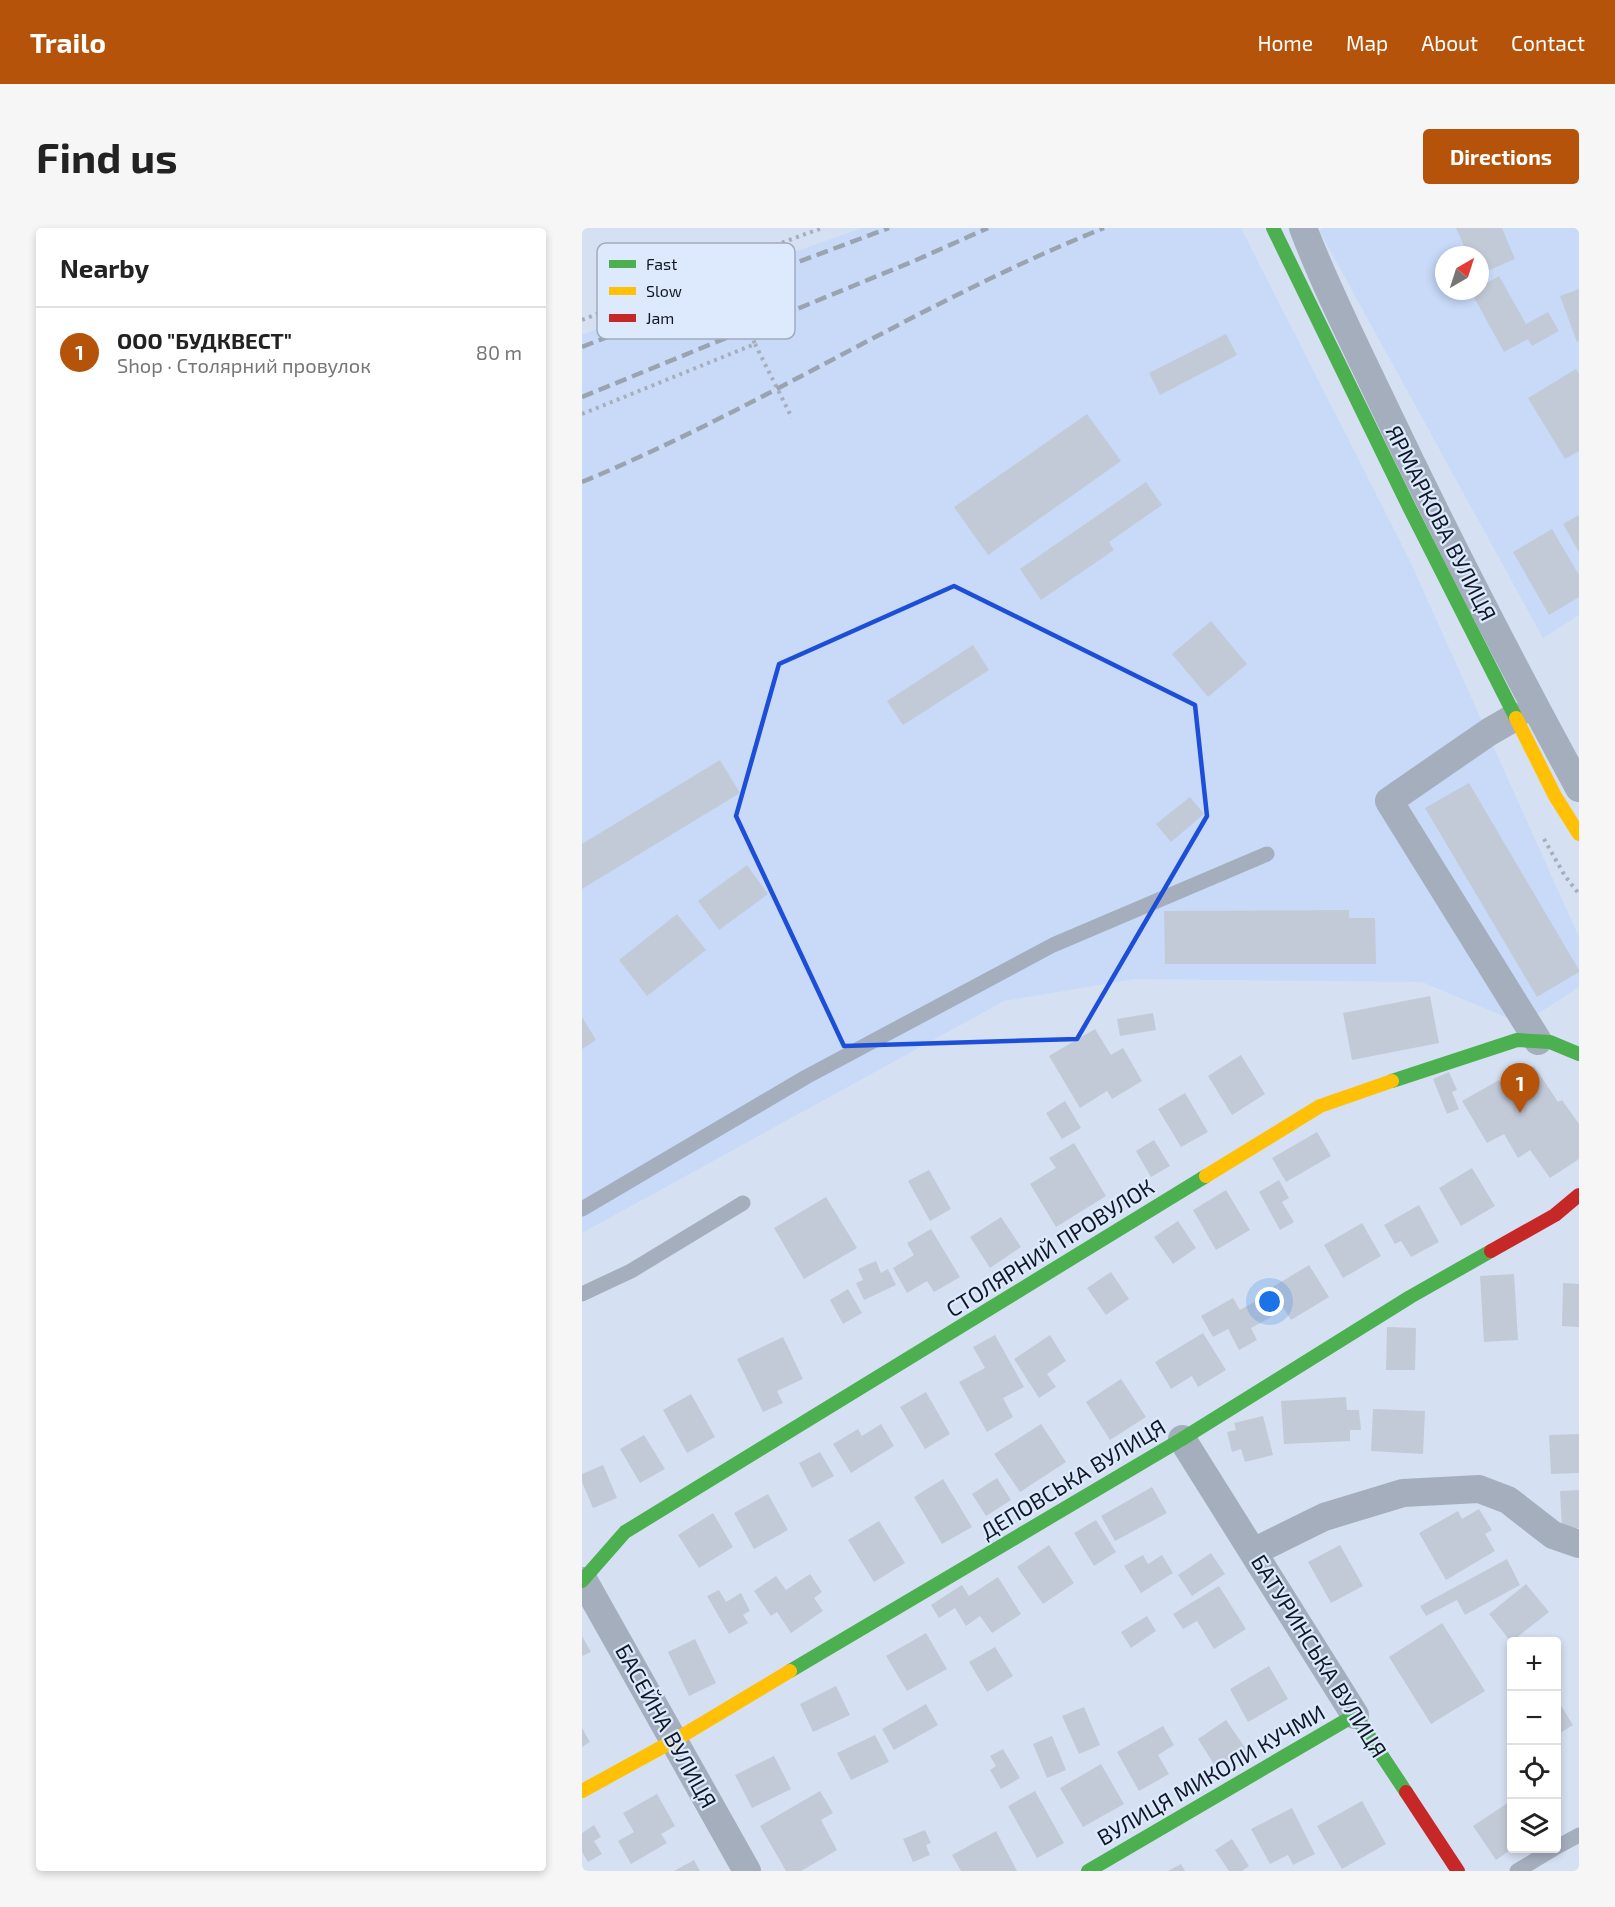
<!DOCTYPE html>
<meta charset="utf-8">
<style>
body{margin:0;font-family:"Exo 2",sans-serif;background:#f6f6f6;color:#222}
.controls{position:absolute;right:18px;bottom:18px;display:grid;overflow:hidden;border-radius:6px;box-shadow:0 3px 9px #0003}
.controls button{width:54px;height:54px;display:grid;place-items:center;padding:0;border:0;border-bottom:2px solid #e0e0e0;background:#fff;color:#222;font:30px sans-serif}
.compass{position:absolute;left:853px;top:18px;width:54px;height:54px;border-radius:50%;background:#fff;box-shadow:0 3px 9px #0003;rotate:39deg}
.you{position:absolute;left:688px;top:1074px;width:21px;height:21px;margin:-15px;border:4px solid #fff;border-radius:50%;background:#1a73e8;box-shadow:0 0 0 9px #1a73e833}
.badge{display:grid;place-items:center;width:39px;height:39px;border-radius:50%;background:#b45309;color:#fff;font-size:20px;font-weight:700}
.pin{position:absolute;translate:-50% -50px;filter:drop-shadow(0 2px 3px #0008)}
.pin::after{content:'';position:absolute;top:32px;width:21px;height:18px;background:inherit;clip-path:polygon(0 0,100% 0,50% 100%)}
.list{margin:0;padding:0;list-style:none}
h2{display:flex;justify-content:space-between;align-items:center;height:78px;margin:0;padding:0 24px;font-size:26px}
h2 small{font-size:20px;font-weight:400;color:#767676}
.list li{display:grid;grid-template-columns:39px 1fr auto;gap:18px;align-items:center;box-sizing:border-box;height:90px;padding:0 24px;border-top:2px solid #e0e0e0}
.list b{display:block;font-size:22px;white-space:nowrap}
.list p{margin:0;font-size:20px;white-space:nowrap;color:#767676}
.list em{font-size:20px;font-style:normal;color:#767676}
.icon{flex:none;width:33px;height:33px;fill:none;stroke:currentColor;stroke-width:2;stroke-linecap:round;stroke-linejoin:round}
.map{position:relative;flex:none;width:997px;height:1643px;overflow:hidden;border-radius:6px}
header{display:flex;align-items:center;gap:36px;box-sizing:border-box;height:84px;padding:0 30px;background:#b45309;color:#fff}
header strong{font-size:28px}
nav{display:flex;gap:33px;margin-inline-start:auto;font-size:21px}
.intro{display:flex;align-items:center;justify-content:space-between;box-sizing:border-box;height:144px;padding:0 36px}
h1{margin:0;font-size:42px}
.button{padding:15px 27px;border-radius:6px;background:#b45309;color:#fff;font-size:21px;font-weight:700}
main{display:flex;gap:36px;padding:0 36px}
aside{flex:1;background:#fff;border-radius:6px;box-shadow:0 3px 9px #0003}
.map>svg:first-child{display:block}
</style>
<header>
<strong>Trailo</strong>
<nav><a>Home</a><a>Map</a><a>About</a><a>Contact</a></nav>
</header>
<div class="intro"><h1>Find us</h1><a class="button">Directions</a></div>
<main>
<aside>
<h2>Nearby<small></small></h2>
<ul class="list">
<li><span class="badge">1</span><div><b>ООО &quot;БУДКВЕСТ&quot;</b><p>Shop · Столярний провулок</p></div><em>80 m</em></li>
</ul>
</aside>
<div class="map">
<svg width="997" height="1643" viewBox="0 0 997 1643">
<rect width="100%" height="100%" fill="#d5e0f2"/>
<path fill="#c8daf8" fill-rule="evenodd" d="M 280,0 L 659,0 L 827,331 L 997,709 L 997,759 L 940,796 L 840,754 L 553,751 L 422,773 L 0,1005 L 0,107 L 153,45 Z
M 742,0 L 997,0 L 997,387 L 961,410 L 737,2 ZM 862,27 L 898,27 L 898,63 L 862,63 Z"/>
<path fill="#c2cad7" d="M 874,0 L 920,0 L 933,31 L 898,46 L 898,27 L 886,27 Z
M 917,48 L 944,96 L 966,84 L 977,103 L 950,118 L 946,111 L 922,124 L 889,64 L 898,63 L 898,59 Z
M 997,61 L 997,113 L 995,114 L 978,68 Z
M 644,106 L 655,127 L 578,167 L 567,145 Z
M 994,141 L 997,146 L 997,223 L 983,231 L 946,170 Z
M 505,186 L 539,233 L 406,327 L 372,279 Z
M 564,254 L 580,277 L 527,314 L 532,322 L 459,372 L 438,341 Z
M 997,287 L 997,324 L 981,296 Z
M 970,301 L 997,347 L 997,369 L 967,387 L 931,324 Z
M 629,393 L 665,436 L 626,469 L 590,426 Z
M 391,417 L 407,442 L 321,497 L 305,473 Z
M 138,532 L 158,565 L 0,661 L 0,616 Z
M 887,555 L 997,742 L 997,744 L 955,769 L 843,580 Z
M 608,569 L 622,586 L 589,614 L 574,596 Z
M 165,637 L 186,666 L 137,702 L 116,673 Z
M 767,682 L 767,690 L 793,690 L 794,736 L 583,736 L 582,683 Z
M 95,686 L 124,722 L 65,768 L 37,732 Z
M 848,768 L 857,815 L 770,832 L 761,785 Z
M 571,785 L 574,802 L 538,808 L 535,791 Z
M 0,789 L 14,812 L 0,821 Z
M 513,801 L 529,827 L 541,820 L 560,853 L 530,871 L 525,863 L 498,880 L 467,828 Z
M 659,827 L 683,866 L 650,887 L 626,848 Z
M 952,838 L 976,874 L 980,872 L 997,896 L 997,931 L 968,950 L 948,922 L 936,930 L 922,906 L 905,915 L 880,873 L 917,852 L 922,859 Z
M 867,844 L 875,862 L 870,864 L 877,881 L 865,886 L 851,851 Z
M 603,865 L 626,904 L 599,919 L 576,881 Z
M 483,873 L 499,900 L 480,911 L 464,885 Z
M 735,904 L 749,928 L 704,954 L 690,930 Z
M 572,912 L 588,938 L 569,949 L 554,923 Z
M 492,915 L 524,968 L 474,999 L 448,956 L 474,940 L 467,930 Z
M 890,940 L 913,978 L 879,998 L 857,960 Z
M 347,942 L 369,981 L 348,993 L 326,953 Z
M 697,952 L 707,970 L 700,974 L 712,994 L 698,1002 L 677,964 Z
M 644,962 L 668,1002 L 634,1022 L 611,982 Z
M 244,969 L 275,1020 L 222,1051 L 192,1000 Z
M 837,977 L 857,1014 L 829,1029 L 819,1013 L 813,1016 L 802,997 Z
M 419,989 L 439,1019 L 408,1040 L 388,1009 Z
M 596,993 L 614,1020 L 591,1036 L 572,1009 Z
M 780,995 L 799,1028 L 761,1050 L 742,1017 Z
M 349,1001 L 378,1049 L 352,1064 L 345,1053 L 325,1065 L 311,1040 L 332,1027 L 325,1015 Z
M 294,1033 L 299,1045 L 306,1041 L 314,1057 L 282,1072 L 274,1055 L 281,1052 L 276,1041 Z
M 727,1037 L 747,1069 L 709,1092 L 689,1060 Z
M 529,1044 L 547,1071 L 524,1087 L 505,1060 Z
M 932,1046 L 936,1112 L 902,1114 L 898,1048 Z
M 981,1055 L 997,1056 L 997,1099 L 980,1098 Z
M 266,1061 L 280,1085 L 261,1096 L 248,1072 Z
M 651,1070 L 658,1082 L 679,1070 L 689,1089 L 669,1100 L 675,1112 L 657,1122 L 646,1101 L 631,1109 L 619,1088 Z
M 805,1099 L 834,1100 L 833,1142 L 804,1142 Z
M 621,1105 L 644,1142 L 616,1159 L 610,1148 L 589,1161 L 573,1134 Z
M 413,1107 L 442,1159 L 421,1170 L 431,1189 L 405,1204 L 377,1154 L 403,1140 L 391,1119 Z
M 468,1107 L 484,1133 L 465,1146 L 474,1159 L 457,1170 L 432,1131 Z
M 201,1109 L 221,1151 L 195,1163 L 201,1175 L 181,1184 L 155,1131 Z
M 539,1151 L 564,1189 L 528,1212 L 504,1174 Z
M 344,1164 L 368,1206 L 343,1221 L 318,1179 Z
M 109,1166 L 133,1209 L 105,1225 L 81,1182 Z
M 764,1169 L 765,1182 L 777,1182 L 779,1202 L 768,1202 L 768,1213 L 702,1216 L 699,1173 Z
M 791,1181 L 843,1183 L 841,1226 L 789,1223 Z
M 681,1188 L 691,1227 L 663,1234 L 659,1221 L 650,1224 L 645,1204 L 654,1202 L 652,1195 Z
M 299,1196 L 312,1218 L 269,1245 L 251,1216 L 276,1201 L 280,1208 Z
M 459,1196 L 484,1234 L 438,1264 L 412,1226 Z
M 997,1206 L 997,1245 L 969,1246 L 967,1207 Z
M 62,1207 L 83,1241 L 58,1255 L 38,1221 Z
M 238,1224 L 252,1248 L 230,1260 L 217,1235 Z
M 21,1237 L 35,1270 L 11,1280 L 0,1254 L 0,1246 Z
M 415,1250 L 429,1272 L 404,1288 L 390,1266 Z
M 361,1251 L 390,1299 L 360,1316 L 332,1269 Z
M 570,1259 L 585,1285 L 533,1313 L 519,1288 Z
M 997,1262 L 997,1300 L 980,1301 L 978,1263 Z
M 186,1266 L 206,1302 L 172,1321 L 152,1285 Z
M 897,1281 L 910,1302 L 903,1306 L 913,1323 L 864,1352 L 837,1305 L 876,1283 L 880,1291 Z
M 131,1285 L 151,1319 L 117,1340 L 96,1307 Z
M 514,1292 L 534,1324 L 512,1338 L 492,1305 Z
M 297,1293 L 323,1335 L 292,1354 L 266,1312 Z
M 467,1317 L 492,1355 L 461,1376 L 435,1339 Z
M 758,1317 L 781,1358 L 749,1375 L 726,1334 Z
M 629,1325 L 643,1346 L 610,1368 L 596,1347 Z
M 561,1327 L 566,1336 L 580,1327 L 591,1345 L 559,1365 L 542,1338 Z
M 925,1331 L 938,1357 L 883,1387 L 875,1372 L 844,1388 L 838,1378 Z
M 228,1346 L 240,1364 L 232,1370 L 241,1383 L 209,1405 L 195,1384 L 189,1388 L 172,1363 L 194,1348 L 204,1362 Z
M 416,1349 L 439,1386 L 410,1405 L 398,1388 L 384,1398 L 373,1380 L 357,1390 L 349,1377 L 380,1357 L 387,1368 Z
M 944,1356 L 967,1384 L 929,1414 L 907,1386 Z
M 637,1358 L 664,1401 L 632,1421 L 615,1393 L 601,1401 L 591,1386 Z
M 137,1362 L 144,1374 L 159,1365 L 168,1383 L 161,1387 L 166,1395 L 147,1406 L 125,1368 Z
M 565,1388 L 574,1403 L 549,1420 L 539,1404 Z
M 860,1395 L 903,1463 L 849,1496 L 807,1429 Z
M 344,1405 L 365,1441 L 325,1463 L 304,1428 Z
M 0,1408 L 9,1424 L 0,1428 Z
M 113,1411 L 134,1455 L 107,1468 L 86,1424 Z
M 413,1419 L 431,1448 L 405,1464 L 387,1434 Z
M 687,1438 L 706,1471 L 666,1494 L 648,1461 Z
M 254,1458 L 268,1487 L 231,1504 L 218,1476 Z
M 975,1471 L 991,1497 L 975,1507 Z
M 344,1476 L 356,1497 L 312,1522 L 300,1501 Z
M 502,1479 L 518,1517 L 497,1526 L 480,1488 Z
M 644,1492 L 664,1521 L 635,1541 L 616,1511 Z
M 581,1498 L 592,1517 L 576,1527 L 587,1546 L 557,1563 L 535,1524 Z
M 0,1500 L 8,1514 L 0,1519 Z
M 293,1507 L 307,1534 L 269,1552 L 255,1525 Z
M 470,1508 L 484,1542 L 465,1550 L 451,1516 Z
M 421,1521 L 438,1550 L 419,1561 L 408,1542 L 414,1538 L 408,1528 Z
M 192,1528 L 209,1561 L 170,1580 L 153,1547 Z
M 519,1536 L 542,1576 L 501,1599 L 478,1560 Z
M 238,1563 L 251,1585 L 239,1592 L 255,1622 L 219,1643 L 204,1643 L 178,1598 Z
M 453,1563 L 482,1615 L 455,1630 L 426,1578 Z
M 75,1566 L 93,1598 L 79,1606 L 85,1615 L 49,1636 L 36,1613 L 52,1604 L 41,1585 Z
M 930,1572 L 930,1621 L 914,1632 L 891,1598 Z
M 780,1573 L 804,1616 L 760,1641 L 735,1598 Z
M 710,1580 L 733,1626 L 711,1637 L 706,1627 L 688,1636 L 669,1601 Z
M 12,1597 L 19,1609 L 12,1613 L 20,1626 L 6,1634 L 0,1624 L 0,1605 Z
M 343,1602 L 349,1615 L 344,1617 L 348,1627 L 331,1634 L 321,1611 Z
M 414,1603 L 435,1643 L 379,1643 L 370,1627 Z
M 650,1611 L 667,1638 L 660,1643 L 647,1643 L 633,1622 Z
M 112,1632 L 118,1643 L 92,1643 Z
M 599,1636 L 603,1643 L 586,1643 Z"/>
<g fill="none" stroke-linecap="round" stroke-linejoin="round">
<path stroke="#a6aebb" stroke-width="4" stroke-dasharray="3 4.5" stroke-linecap="butt" d="M 0,92 L 139,37
M 173,116 L 210,190
M 0,186 L 173,116 L 139,37 L 240,0
M 962,611 L 983,648 L 997,666"/>
<path stroke="#a5aebd" stroke-width="15" d="M 0,981 L 224,849 L 471,717 L 685,626
M 0,1066 L 49,1043 L 161,975
M 975,1619 L 997,1607
M 935,1643 L 973,1620"/>
<path stroke="#a5aebd" stroke-width="28" d="M 721,0 C 744,60 773,117 800,174 C 862,305 928,433 997,560
M 933,489 L 907,504 L 807,573 L 956,813
M 600,1211 L 773,1487
M 671,1324 L 742,1289 L 821,1265 L 897,1261 L 926,1272 L 971,1307 L 997,1316
M 2,1353 L 165,1643"/>
<path stroke="#4caf50" stroke-width="14" d="M 691,0 L 828,281 L 934,490
M 810,853 L 935,812 L 968,814 L 997,826
M 0,1353 L 43,1304 L 624,948
M 208,1443 L 600,1211 L 828,1069 L 909,1023
M 506,1643 L 773,1487 L 824,1564"/>
<path stroke="#ffc107" stroke-width="14" d="M 934,490 L 973,568 L 997,606
M 624,948 L 738,878 L 810,853
M 0,1563 L 93,1512 L 208,1443"/>
<path stroke="#c62828" stroke-width="14" d="M 909,1023 L 973,987 L 997,967
M 824,1564 L 876,1643"/>
<path stroke="#9aa3b0" stroke-width="4.5" stroke-dasharray="12 6" stroke-linecap="butt" d="M 0,119 L 157,56 L 307,0
M 0,169 L 332,33 L 406,0
M 0,254 C 179,180 342,72 522,0"/>
</g>
<path fill="none" stroke="#1d4ed8" stroke-width="4.5" stroke-linejoin="round" d="M 372,358 L 613,477 L 625,588 L 495,811 L 262,818 L 154,588 L 197,436 Z"/>
<g text-anchor="middle" stroke-width="4.5" stroke-linejoin="round" paint-order="stroke">
<g font-size="22" fill="#111823" stroke="#ddeafe">
<text transform="translate(859 295) rotate(63)" y="8">ЯРМАРКОВА ВУЛИЦЯ</text>
<text transform="translate(468 1020) rotate(-32)" y="8">СТОЛЯРНИЙ ПРОВУЛОК</text>
<text transform="translate(491 1251) rotate(-31)" y="8">ДЕПОВСЬКА ВУЛИЦЯ</text>
<text transform="translate(737 1428) rotate(58)" y="8">БАТУРИНСЬКА ВУЛИЦЯ</text>
<text transform="translate(84 1498) rotate(61)" y="8">БАСЕЙНА ВУЛИЦЯ</text>
<text transform="translate(629 1547) rotate(-30)" y="8">ВУЛИЦЯ МИКОЛИ КУЧМИ</text>
</g>
</g>
<rect x="15" y="15" width="198" height="96" rx="9" fill="#ddeafe" stroke="#a0abbc" stroke-width="1.5"/>
<rect x="27" y="32" width="27" height="8" fill="#4caf50"/>
<rect x="27" y="59" width="27" height="8" fill="#ffc107"/>
<rect x="27" y="86" width="27" height="8" fill="#c62828"/>
<g font-size="16" fill="#111823">
<text x="64" y="42">Fast</text>
<text x="64" y="69">Slow</text>
<text x="64" y="96">Jam</text>
</g>
</svg>
<div class="controls">
<button>+</button>
<button>−</button>
<button><svg class="icon" aria-label="locate" viewBox="0 0 24 24"><circle cx="12" cy="12" r="6"/><path d="M12 2v4M12 18v4M2 12h4M18 12h4"/></svg></button>
<button><svg class="icon" aria-label="layers" viewBox="0 0 24 24"><path d="M12 4l9 5-9 5-9-5zM3 14l9 5 9-5"/></svg></button>
</div>
<svg class="compass" viewBox="-18 -18 36 36"><path d="M0-13l5 13h-10z" fill="#e53935"/><path d="M0 13l5-13h-10z" fill="#767676"/></svg>
<div class="you"></div>
<div class="pin badge" style="left:938px;top:885px">1</div>
</div>
</main>
